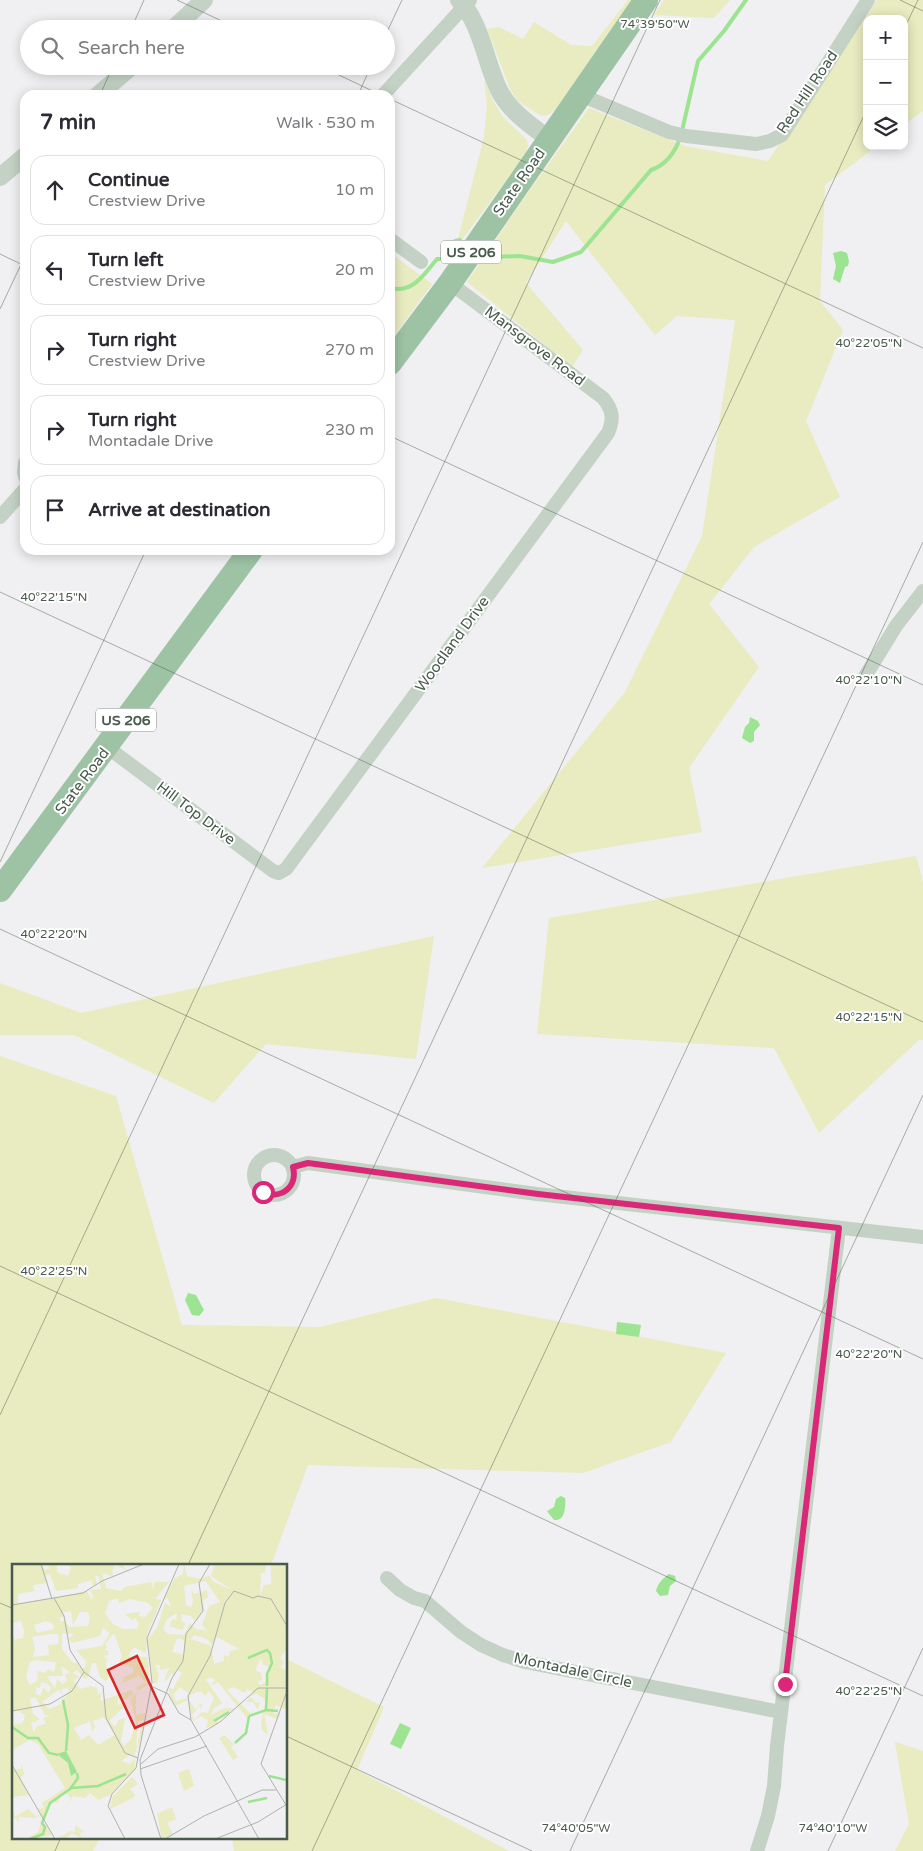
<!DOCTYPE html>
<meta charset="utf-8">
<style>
body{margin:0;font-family:"Varela Round",sans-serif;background:#f2f2f3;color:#2b2b33}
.controls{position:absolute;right:15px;top:15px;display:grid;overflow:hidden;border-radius:10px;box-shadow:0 2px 12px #0003}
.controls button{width:45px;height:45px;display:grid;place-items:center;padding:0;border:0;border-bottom:1px solid #e1e1e2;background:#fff;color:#2b2b33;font:25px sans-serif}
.stop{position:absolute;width:15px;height:15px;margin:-11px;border:4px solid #db2777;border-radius:50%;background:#fff}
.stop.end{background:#db2777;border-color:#fff;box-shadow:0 1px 5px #0008}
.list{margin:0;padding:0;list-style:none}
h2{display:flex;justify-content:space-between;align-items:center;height:65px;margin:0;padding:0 20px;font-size:21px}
h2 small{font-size:16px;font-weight:400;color:#7c7c81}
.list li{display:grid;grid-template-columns:32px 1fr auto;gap:15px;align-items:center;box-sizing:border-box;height:70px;margin:0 10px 10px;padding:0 10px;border:1px solid #e1e1e2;border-radius:15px}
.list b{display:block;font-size:19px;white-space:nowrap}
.list p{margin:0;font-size:16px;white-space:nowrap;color:#7c7c81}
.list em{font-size:16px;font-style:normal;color:#7c7c81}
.icon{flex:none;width:28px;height:28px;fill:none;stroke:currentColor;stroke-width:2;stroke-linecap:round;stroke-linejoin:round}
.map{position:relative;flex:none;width:923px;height:1851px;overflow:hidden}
.search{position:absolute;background:#fff;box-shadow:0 2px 12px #0003;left:20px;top:20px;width:375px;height:55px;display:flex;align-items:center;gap:12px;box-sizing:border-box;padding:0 18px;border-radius:28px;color:#7c7c81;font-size:19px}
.panel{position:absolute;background:#fff;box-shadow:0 2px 12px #0003;left:20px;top:90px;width:375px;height:465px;border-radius:15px}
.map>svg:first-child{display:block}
</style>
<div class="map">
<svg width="923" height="1851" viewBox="0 0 923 1851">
<rect width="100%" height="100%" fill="#f0eff1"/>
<path fill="#e9ebc0" d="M 628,0 L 638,0 L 555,110 L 548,115 L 541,116 L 518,101 L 511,91 L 487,29 L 499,27 L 523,39 L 534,22 L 571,45 L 592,46 Z
M 664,0 L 730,0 L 714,18 L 654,15 Z
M 877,0 L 923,0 L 923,111 L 904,125 L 904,19 L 867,19 L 867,146 L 877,146 L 825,185 L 820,301 L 843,330 L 806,421 L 840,497 L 754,547 L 709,604 L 759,667 L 689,768 L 702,832 L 482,868 L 625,692 L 702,536 L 735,320 L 677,316 L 655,335 L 566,221 L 526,283 L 583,350 L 572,367 L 467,282 L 524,198 L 589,108 L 685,146 L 768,161 Z
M 484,79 L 493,101 L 503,117 L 527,140 L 528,145 L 526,153 L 450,256 L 458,239 L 484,137 L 487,105 Z
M 390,253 L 432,284 L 390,342 Z
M 916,856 L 923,882 L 923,1040 L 919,1040 L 819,1133 L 774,1048 L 537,1034 L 549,918 Z
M 434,936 L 416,1059 L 266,1044 L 214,1103 L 74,1035 L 0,1035 L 0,983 L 81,1013 Z
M 0,1056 L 116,1096 L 182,1325 L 320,1327 L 436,1298 L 726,1353 L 671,1442 L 583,1473 L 308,1465 L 271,1565 L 14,1565 L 14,1837 L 100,1837 L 93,1851 L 0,1851 Z
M 286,1659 L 384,1707 L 357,1770 L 509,1851 L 234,1851 L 232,1837 L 286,1837 Z
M 895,1742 L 923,1751 L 923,1851 L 895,1851 L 909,1824 Z"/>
<path fill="#9ce491" d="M 841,251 L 847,253 L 849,261 L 848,266 L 845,267 L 840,283 L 833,279 L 836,266 L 833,253 Z
M 750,717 L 758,721 L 760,725 L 754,732 L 754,741 L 750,743 L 742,738 L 745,727 L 749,723 Z
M 188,1293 L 196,1295 L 204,1310 L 199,1316 L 192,1315 L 185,1300 Z
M 617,1322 L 641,1325 L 639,1337 L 616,1334 Z
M 561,1496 L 565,1498 C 566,1503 565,1515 561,1518 C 559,1520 556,1520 554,1520 L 547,1511 L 554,1507 L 556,1499 Z
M 669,1574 L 675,1576 L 676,1581 L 670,1586 L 668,1595 L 660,1596 L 656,1591 C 658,1583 662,1579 669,1574 Z
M 400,1723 L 411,1728 L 401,1749 L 390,1744 Z"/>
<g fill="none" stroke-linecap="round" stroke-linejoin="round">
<path stroke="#9ce491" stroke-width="4" d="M 682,131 L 698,61 L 724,31 L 746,0
M 482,255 L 490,257 L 520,256 L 553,262 L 581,252 L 651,170 C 666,165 675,152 680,138
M 390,288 C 413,294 424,274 437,259 L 443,259 L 455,241 L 460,240"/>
<path stroke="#c3d2c5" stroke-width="14" d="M 383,95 L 470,0
M 581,95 L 669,132 L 686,136 L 756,144 L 770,141 L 782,135 L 868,0
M 390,239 L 421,262
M 25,463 L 24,472 L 25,477
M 0,517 L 25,489
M 864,678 L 896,626 L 923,591
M 107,747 L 273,871 L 279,873 L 286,869 L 608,433 C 614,419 613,410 603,398 L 450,283
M254 1175a20 20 0 1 1 40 0a20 20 0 1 1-40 0Z
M 293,1167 L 308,1163 L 537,1194 L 923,1237
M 387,1578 L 400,1590 L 414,1598 L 425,1601 L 461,1632 L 481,1645 L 503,1655 L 525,1662 L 781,1712
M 757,1851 L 768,1816 L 774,1786 L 777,1746 L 839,1228"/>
<path stroke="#c3d2c5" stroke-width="18" d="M 459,0 C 481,23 485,60 498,88 C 508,110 530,125 549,139
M 173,29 L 204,0
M 98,95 L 132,66
M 0,177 L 25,156"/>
<path stroke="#9dc2a4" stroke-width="24" d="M 390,363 L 450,283 L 646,0
M 0,890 L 251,550"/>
</g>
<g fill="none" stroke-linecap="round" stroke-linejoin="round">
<path stroke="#db2777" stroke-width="6" d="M 263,1192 C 281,1200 298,1187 293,1167 L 308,1163 L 538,1194 L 839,1228 L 785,1684"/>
</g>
<path fill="none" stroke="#485a4b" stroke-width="1" stroke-opacity="0.45" d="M 177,0 L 239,29M 900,0 L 923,11M 131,29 L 144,0M 904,29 L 918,0M 386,34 L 402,0M 320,66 L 381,95M 100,95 L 113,66M 358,95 L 371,66M 390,99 L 923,348M 0,254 L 25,266M 0,309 L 25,256M 390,436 L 923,685M 0,592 L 923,1022M 0,862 L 146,550M 0,929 L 923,1359M 0,1266 L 923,1696M 0,1415 L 660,0M 188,1565 L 867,109M 0,1603 L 14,1609M 286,1736 L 532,1851M 55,1851 L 61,1837M 312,1851 L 923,542M 570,1851 L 923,1095M 828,1851 L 923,1648"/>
<g text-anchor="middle" stroke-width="4" stroke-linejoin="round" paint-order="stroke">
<g fill="#fff" stroke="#7f8c81" stroke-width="1">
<rect x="441" y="240.5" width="60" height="23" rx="4"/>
<rect x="96" y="708.5" width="60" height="23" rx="4"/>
</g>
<g font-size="14" font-weight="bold" fill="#485a4b">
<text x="471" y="257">US 206</text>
<text x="126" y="725">US 206</text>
</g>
<g font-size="15" fill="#485a4b" stroke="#fff">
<text transform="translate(807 92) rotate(-56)" y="5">Red Hill Road</text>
<text transform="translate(519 182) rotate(-55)" y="5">State Road</text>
<text transform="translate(535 346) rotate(37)" y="5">Mansgrove Road</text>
<text transform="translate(452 644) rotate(-54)" y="5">Woodland Drive</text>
<text transform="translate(82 781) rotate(-53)" y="5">State Road</text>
<text transform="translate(196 813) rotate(37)" y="5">Hill Top Drive</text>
<text transform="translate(573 1670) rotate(12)" y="5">Montadale Circle</text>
</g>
</g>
<g transform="translate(12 1564)">
<rect width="275" height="275" fill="#f0eff1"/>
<path d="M 0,0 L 30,0 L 33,6 L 37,5 L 36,0 L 45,0 L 45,8 L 56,12 L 59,3 L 52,0 L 101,0 L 102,4 L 110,0 L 115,7 L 106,2 L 100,6 L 101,12 L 90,9 L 94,24 L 109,27 L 113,23 L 139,18 L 142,26 L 142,18 L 157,18 L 143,35 L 149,36 L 135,70 L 134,89 L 122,83 L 117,90 L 119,97 L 122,97 L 122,92 L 135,93 L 138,120 L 125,127 L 124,123 L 137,117 L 133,118 L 127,112 L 110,119 L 112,113 L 121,109 L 121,103 L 107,99 L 110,92 L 102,69 L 93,80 L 96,84 L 92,85 L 96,87 L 96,91 L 91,92 L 95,95 L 94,102 L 99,109 L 94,117 L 88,113 L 84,99 L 80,99 L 77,112 L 73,115 L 65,106 L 60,109 L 68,113 L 61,116 L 68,125 L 79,122 L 85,124 L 86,131 L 90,128 L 88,137 L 120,126 L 122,130 L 111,137 L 106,135 L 105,141 L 111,139 L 113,142 L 97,157 L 103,163 L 107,156 L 113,154 L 109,177 L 112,182 L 119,175 L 124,157 L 118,135 L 124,130 L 124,151 L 133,149 L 132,156 L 126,157 L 124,185 L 130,160 L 135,157 L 122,192 L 126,193 L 118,191 L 109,197 L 118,200 L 123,194 L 123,206 L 98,231 L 86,236 L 78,229 L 73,234 L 61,232 L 52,245 L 59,234 L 52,227 L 45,239 L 41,237 L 36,243 L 32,256 L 28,251 L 23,254 L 7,253 L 6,258 L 4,254 L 0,255 L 1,246 L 3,253 L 16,245 L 24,252 L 28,250 L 25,245 L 32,244 L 30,239 L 53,224 L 26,180 L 18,176 L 0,186 L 0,161 L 11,159 L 13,151 L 5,146 L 0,148 L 0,70 L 4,78 L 4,75 L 11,74 L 12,67 L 9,57 L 0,59 ZM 38,10 L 44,27 L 66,24 L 66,20 L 80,16 L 80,21 L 85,21 L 83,11 L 87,13 L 89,25 L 78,26 L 82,33 L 79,35 L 75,27 L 6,40 L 6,30 L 22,27 L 21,21 L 36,19 L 33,12 ZM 106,34 L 107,39 L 118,35 L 136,39 L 141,44 L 133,53 L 127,52 L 128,48 L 113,50 L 120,56 L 123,54 L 127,60 L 125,65 L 111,65 L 102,61 L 93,50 L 97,37 ZM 59,47 L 61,61 L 68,48 L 76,48 L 78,54 L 76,62 L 57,63 L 53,57 L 48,57 L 48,53 L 53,53 L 51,48 ZM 34,57 L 41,60 L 42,65 L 25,69 L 22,61 ZM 91,64 L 98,69 L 90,82 L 64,86 L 74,97 L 73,104 L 69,104 L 65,98 L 62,100 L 50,85 L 50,69 L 62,70 L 56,75 L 60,79 L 88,72 ZM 39,70 L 46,70 L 47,75 L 46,80 L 36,81 L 37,91 L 21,93 L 23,85 L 20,73 ZM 23,96 L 44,98 L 43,104 L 42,108 L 36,105 L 33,109 L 25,107 L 26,116 L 18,121 L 14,113 L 18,98 ZM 49,102 L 58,108 L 53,111 L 55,117 L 51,120 L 45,115 L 43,125 L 35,112 L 51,112 ZM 33,116 L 39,124 L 37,129 L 31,124 L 29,132 L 24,130 L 24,123 L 28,124 L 29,118 L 35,120 ZM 56,124 L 57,128 L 53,131 L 57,139 L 52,132 L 49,140 L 37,145 L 30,138 L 47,125 L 50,131 L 50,125 ZM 18,134 L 24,134 L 33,151 L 39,152 L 31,154 L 34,160 L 25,162 L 22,169 L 19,159 L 28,155 L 21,150 ZM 92,153 L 103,171 L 86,181 L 77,171 L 69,176 L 62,164 L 78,157 L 80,168 L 83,163 L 81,157 ZM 172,0 L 175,12 L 189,15 L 197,11 L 202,18 L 222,27 L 199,12 L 203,0 L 254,0 L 253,9 L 249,9 L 248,32 L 252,21 L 259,20 L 259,0 L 275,0 L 275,85 L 268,94 L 272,99 L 268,103 L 275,107 L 275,151 L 274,146 L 264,141 L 260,147 L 263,150 L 268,149 L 266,155 L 252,150 L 256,170 L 250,166 L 249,160 L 254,136 L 245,130 L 238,132 L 244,139 L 248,138 L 246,146 L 241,138 L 234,138 L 241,128 L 235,125 L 233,129 L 221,123 L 215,126 L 238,149 L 235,154 L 206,118 L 199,122 L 203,116 L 198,113 L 194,116 L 210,139 L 201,145 L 199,151 L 213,144 L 223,145 L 205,154 L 206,160 L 194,164 L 196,156 L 189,152 L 181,157 L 176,136 L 163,142 L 157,131 L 157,124 L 161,125 L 170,109 L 165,106 L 162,111 L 158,110 L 156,115 L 152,117 L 157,104 L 148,106 L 148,101 L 143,101 L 147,111 L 145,119 L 141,119 L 135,76 L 145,64 L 153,39 L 159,43 L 156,34 L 151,36 L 163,14 L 171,10 ZM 194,17 L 208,38 L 197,42 L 190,61 L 196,67 L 184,65 L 178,59 L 172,71 L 156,70 L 151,65 L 155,55 L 165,49 L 164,57 L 161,55 L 157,62 L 170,66 L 174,59 L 170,58 L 169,50 L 179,52 L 183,57 L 192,46 L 191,36 L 196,33 L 195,26 L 182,30 L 179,25 L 181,37 L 179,43 L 174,41 L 172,22 ZM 182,71 L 195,75 L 200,81 L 205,73 L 227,85 L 218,87 L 217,93 L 212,91 L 212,97 L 202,100 L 199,82 L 179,75 ZM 165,74 L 172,76 L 172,91 L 160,88 ZM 249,94 L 251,101 L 257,102 L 254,118 L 248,121 L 245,118 L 250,116 L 249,109 L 243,106 ZM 168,123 L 178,130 L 176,134 L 164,137 L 161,131 ZM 197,127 L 202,134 L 196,149 L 190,148 L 182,156 L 180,151 L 187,142 L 190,144 L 190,139 L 183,145 L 177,136 L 179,130 L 189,127 L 193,132 ZM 212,171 L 222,180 L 219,183 L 226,193 L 221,196 L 207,174 ZM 10,200 L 12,210 L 8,215 L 17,231 L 1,233 L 0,206 L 9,205 ZM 177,205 L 182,222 L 172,227 L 166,209 ZM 120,213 L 126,220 L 118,225 L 123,231 L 121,234 L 98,245 L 100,233 ZM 160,243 L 164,255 L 155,259 L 161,270 L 150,275 L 145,250 ZM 30,256 L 40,271 L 14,275 L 26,268 ZM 63,261 L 72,268 L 68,269 L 69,274 L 60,269 L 53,275 L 44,275 L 59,267 L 63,268 Z" fill="#e9ebc0" fill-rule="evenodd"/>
<path d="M 54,187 L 65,208 L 59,212 L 56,199 L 45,190 Z" fill="#9ce491"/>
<path fill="none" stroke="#9ce491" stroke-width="2.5" d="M 236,94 L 255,86 L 258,89 L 260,99 L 255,110 L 255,122M 51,136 L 56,161 L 54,187M 254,146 L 255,124M 237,152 L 254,146 L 266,147M 202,157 L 217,148M 0,163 L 16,174 L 26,174 L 37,189 L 46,191M 223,179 L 234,169 L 237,152M 257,212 L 274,216M 59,224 L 86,222 L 114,210M 236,238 L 255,234M 18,275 L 31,270 L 33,263 L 30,259 L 38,239 L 58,225 L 66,214 L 65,209"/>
<path fill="none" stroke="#adb3af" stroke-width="1" d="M 29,0 L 40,35M 42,34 L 52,52 L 58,86 L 72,108 L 91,122 L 94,154 L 113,189 L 126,194M 0,41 L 71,29 L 90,17 L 132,0M 139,122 L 156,130 L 167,149 L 179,156 L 247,275M 0,147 L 38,140 L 60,127 L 72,108M 179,156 L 176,132 L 198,92 L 213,39 L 222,27 L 241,34 L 246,32 L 259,35 L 275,62M 129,200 L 146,185 L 183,173 L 208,158 L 246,124 L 275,124M 0,201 L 43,275M 128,205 L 195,182M 274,241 L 249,200 L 275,127M 113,275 L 96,242 L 100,230 L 124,204 L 140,118 L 135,74 L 167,0M 149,275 L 129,211 L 128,196 L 160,114 L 171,97 L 174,70 L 191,47 L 187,19 L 198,0M 153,275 L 192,252 L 250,226 L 264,226M 203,275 L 246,258 L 275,240"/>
<path fill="#d62828" fill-opacity="0.15" stroke="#d62828" stroke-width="2.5" d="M 125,92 L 152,151 L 123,164 L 96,106 Z"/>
<rect width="275" height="275" fill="none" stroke="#485a4b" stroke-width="2.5"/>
</g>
<g font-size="12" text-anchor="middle" fill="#485a4b" stroke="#fff" stroke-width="4" stroke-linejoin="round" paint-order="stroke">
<text x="655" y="28">74°39'50"W</text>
<text x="869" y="347">40°22'05"N</text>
<text x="54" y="601">40°22'15"N</text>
<text x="869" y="684">40°22'10"N</text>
<text x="54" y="938">40°22'20"N</text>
<text x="869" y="1021">40°22'15"N</text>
<text x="54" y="1275">40°22'25"N</text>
<text x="869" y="1358">40°22'20"N</text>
<text x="869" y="1695">40°22'25"N</text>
<text x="576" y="1832">74°40'05"W</text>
<text x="833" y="1832">74°40'10"W</text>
</g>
</svg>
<div class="controls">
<button>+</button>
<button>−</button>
<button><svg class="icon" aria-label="layers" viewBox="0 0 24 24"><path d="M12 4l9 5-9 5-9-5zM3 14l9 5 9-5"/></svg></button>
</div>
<div class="stop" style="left:263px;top:1192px"></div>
<div class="stop end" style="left:785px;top:1684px"></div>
<div class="search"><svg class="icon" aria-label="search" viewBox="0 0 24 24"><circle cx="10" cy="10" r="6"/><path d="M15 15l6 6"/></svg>Search here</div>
<section class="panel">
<h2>7 min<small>Walk · 530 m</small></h2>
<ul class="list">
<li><svg class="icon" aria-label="ahead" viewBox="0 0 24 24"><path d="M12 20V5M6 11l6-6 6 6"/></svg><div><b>Continue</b><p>Crestview Drive</p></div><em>10 m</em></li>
<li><svg class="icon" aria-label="left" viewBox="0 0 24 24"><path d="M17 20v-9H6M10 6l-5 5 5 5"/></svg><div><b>Turn left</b><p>Crestview Drive</p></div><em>20 m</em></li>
<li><svg class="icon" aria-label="right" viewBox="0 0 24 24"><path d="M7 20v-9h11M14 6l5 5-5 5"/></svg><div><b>Turn right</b><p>Crestview Drive</p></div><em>270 m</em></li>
<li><svg class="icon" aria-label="right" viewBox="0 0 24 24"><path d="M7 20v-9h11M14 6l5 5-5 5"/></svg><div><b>Turn right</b><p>Montadale Drive</p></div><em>230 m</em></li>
<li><svg class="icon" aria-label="arrive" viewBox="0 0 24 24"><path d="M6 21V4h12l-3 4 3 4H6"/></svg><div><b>Arrive at destination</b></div></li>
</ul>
</section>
</div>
